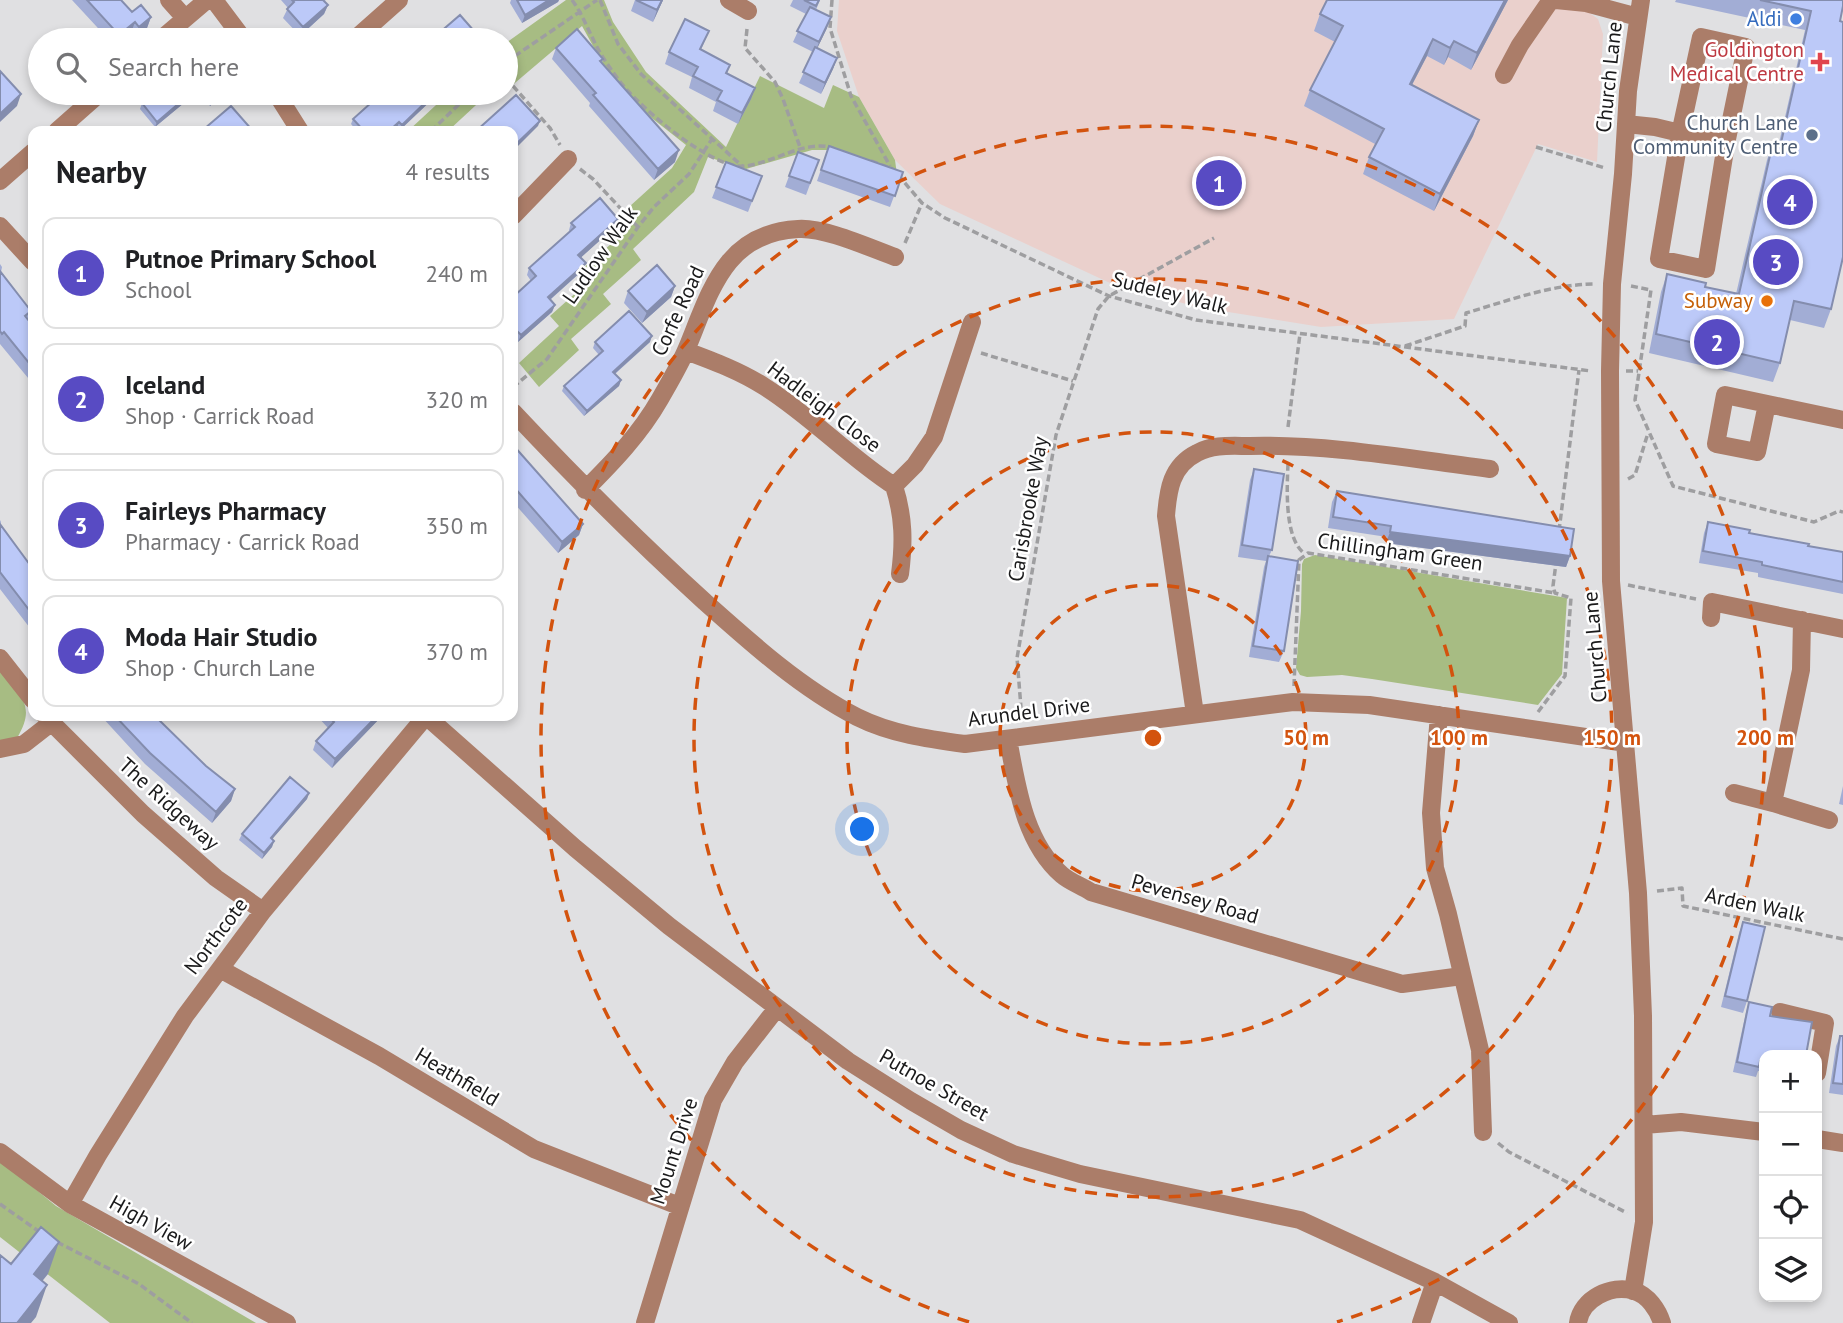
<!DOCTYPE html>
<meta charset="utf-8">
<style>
body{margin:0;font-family:"PT Sans",sans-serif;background:#f2f2f2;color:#202124}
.controls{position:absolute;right:21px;bottom:21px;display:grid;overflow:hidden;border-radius:14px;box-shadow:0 4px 10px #0003}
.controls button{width:63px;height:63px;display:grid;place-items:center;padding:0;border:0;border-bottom:2px solid #e0e0e0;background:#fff;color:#202124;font:35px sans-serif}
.you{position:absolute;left:863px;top:830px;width:24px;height:24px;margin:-18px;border:5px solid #fff;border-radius:50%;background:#1a73e8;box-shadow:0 0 0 10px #1a73e833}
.badge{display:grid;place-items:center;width:46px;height:46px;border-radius:50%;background:#584bc3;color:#fff;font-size:23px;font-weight:700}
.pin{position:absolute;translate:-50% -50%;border:4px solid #fff;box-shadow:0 2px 7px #0006}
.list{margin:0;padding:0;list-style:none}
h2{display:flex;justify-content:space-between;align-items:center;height:91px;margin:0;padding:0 28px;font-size:30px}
h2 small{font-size:23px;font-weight:400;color:#757577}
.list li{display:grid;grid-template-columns:46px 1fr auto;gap:21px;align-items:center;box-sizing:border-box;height:112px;margin:0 14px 14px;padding:0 14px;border:2px solid #e0e0e0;border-radius:14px}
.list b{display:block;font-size:26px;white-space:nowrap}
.list p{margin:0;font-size:23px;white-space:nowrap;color:#757577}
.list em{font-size:23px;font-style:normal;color:#757577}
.icon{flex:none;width:38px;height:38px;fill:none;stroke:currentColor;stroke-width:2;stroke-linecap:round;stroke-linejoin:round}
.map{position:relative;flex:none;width:1843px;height:1323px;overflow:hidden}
.search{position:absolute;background:#fff;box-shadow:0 4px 10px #0003;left:28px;top:28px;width:490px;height:77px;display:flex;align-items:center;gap:18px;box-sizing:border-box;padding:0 24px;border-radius:38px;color:#757577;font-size:26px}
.panel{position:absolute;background:#fff;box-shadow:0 4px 10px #0003;left:28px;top:126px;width:490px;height:595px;border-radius:14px}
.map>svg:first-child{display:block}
</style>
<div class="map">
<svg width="1843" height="1323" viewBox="0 0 1843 1323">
<rect width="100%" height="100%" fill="#e0e0e2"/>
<path fill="#ead0cc" d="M 839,0 L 1587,0 L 1584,9 L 1598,19 L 1603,34 L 1597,162 L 1538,144 L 1454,319 L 1321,327 L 1197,307 L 1110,283 L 940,204 L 895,160 L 859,97 L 837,31 Z"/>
<path fill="#a7bc83" d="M 566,0 L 604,0 L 613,22 L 646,72 L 726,147 L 760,76 L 824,108 L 833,85 L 859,97 L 895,160 L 898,182 L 890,172 L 827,150 L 812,150 L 746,169 L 708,157 L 694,192 L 633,249 L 641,260 L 603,294 L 611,304 L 571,339 L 579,350 L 539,387 L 519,363 L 559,326 L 550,316 L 589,281 L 581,270 L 619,237 L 608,226 L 672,168 L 686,145 L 639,108 L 603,64 L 582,26 L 509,88 L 506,84 L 506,43 Z
M 449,93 L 489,93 L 448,131 L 408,131 Z
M 1315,555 L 1567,598 L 1562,674 L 1538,705 L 1372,679 L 1342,675 L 1307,677 L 1300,675 L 1296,668 L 1301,611 L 1302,564 L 1304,559 Z
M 0,669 C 20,696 37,705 17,738 L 0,742 Z
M 0,1160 L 56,1206 L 256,1323 L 110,1323 L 0,1237 Z"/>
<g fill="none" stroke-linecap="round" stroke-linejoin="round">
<path stroke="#9e9ea0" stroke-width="3.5" stroke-dasharray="7 3.5" stroke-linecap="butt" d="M 572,0 C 586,19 592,42 606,62 C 613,72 620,83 629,92 C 649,114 714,170 745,166 C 774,163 805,139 833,148
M 600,0 L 618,44 L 641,74 L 742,166
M 832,0 L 830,28 L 851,96 L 890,166
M 747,29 L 745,48 L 775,82 L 783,99 L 801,150
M 506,62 L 597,0
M 506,78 L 550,128 L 560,145
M 431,131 L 471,93
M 1536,147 L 1605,168
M 871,161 L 893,169
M 580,169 L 593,179 L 638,227
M 898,175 L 922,203 L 945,218 L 1109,296 L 1196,320 L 1591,371
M 905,243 L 922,203
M 1631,286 L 1651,290 L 1635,400 L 1673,486 L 1814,522 L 1839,511 L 1843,512
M 1405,346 L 1465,326 L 1466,313 C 1507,301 1552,284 1596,284
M 981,353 L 1073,381
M 1626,371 L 1638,371
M 513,387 L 547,359 L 638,227 L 654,207 L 689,174 L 712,139
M 1288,427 L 1300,334
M 1288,464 C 1287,488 1284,539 1305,554
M 1628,479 L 1635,475 L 1648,433
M 1559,531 L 1579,370
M 1628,585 L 1696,599
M 1294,686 L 1299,560 L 1308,553 L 1555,593
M 1538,712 L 1565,676 L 1571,598 L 1555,593 L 1553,586 L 1556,563
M 1022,720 L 1017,658 L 1056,435 L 1098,309 L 1109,296 L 1214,238
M 1657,891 L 1682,888 L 1683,906 L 1843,939
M 1498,1143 L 1509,1152 L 1627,1213
M 0,1204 L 41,1233
M 57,1242 L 139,1284 L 192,1323"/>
<path stroke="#ab7d69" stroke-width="18" d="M 169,0 L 185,18
M 214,0 L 244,40
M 729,0 L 748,11
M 1556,0 L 1586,3 L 1638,17
M 1701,37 L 1746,47 L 1726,144 L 1706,269 L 1659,259 L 1680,134 Z
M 160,40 L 207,0
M 354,40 L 399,0
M 1504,75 L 1520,45 L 1551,0
M 276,93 L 300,131
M 1626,124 L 1655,127 L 1726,144
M 57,131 L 100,93
M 0,181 L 33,152
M 513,216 L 568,159
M 0,226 L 33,262
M 686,351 C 713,361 740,371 765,387 C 811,416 849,457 894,486 C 904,517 904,543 900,574
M 1767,404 L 1757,452 L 1716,444 L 1725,395 L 1843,420
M 513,412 C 575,478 638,541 705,602 C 752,644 801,688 857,717 C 891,734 928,739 965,744 L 1293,702 L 1369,705 L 1626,743
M 894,486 L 915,465 L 934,437 L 972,322
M 585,490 C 613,462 640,434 660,399 C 669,383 680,365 687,348 C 711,290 725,233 798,229 C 824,227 870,248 895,257
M 1711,618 L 1712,602 L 1843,629
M 0,658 L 33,700
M 1195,714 L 1166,516 C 1168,490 1171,466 1197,453 C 1213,444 1232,446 1250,446 C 1330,444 1411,459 1490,469
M 1439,715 L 1431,813 L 1435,868 L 1448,914 L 1480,1050 L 1483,1132
M 45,716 L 143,814 L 216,878 L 263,911
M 426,716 L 575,848 L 669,926 L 848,1061 L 911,1101 L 961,1130 L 1013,1154 L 1080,1174 L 1300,1220 L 1435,1282 L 1509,1323
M 1008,739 C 1017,786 1024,842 1062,875 C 1070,882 1082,886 1091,892 L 1402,984 L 1462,976
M 0,749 L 24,744 L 51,723
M 1734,793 L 1773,803 L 1801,670 L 1802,620
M 1773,803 L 1829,820
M 220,969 L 379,1056 L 534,1149 L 679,1206
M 1780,1012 L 1825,1023 L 1817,1073
M 1644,1125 L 1681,1122 L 1764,1132
M 1817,1139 L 1843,1143
M 0,1152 L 70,1204 L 287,1323
M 70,1204 L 98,1155 L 185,1016 L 263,911 L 426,716
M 1633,1291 L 1644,1222 L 1643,1016 L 1638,893 L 1611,581 L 1610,371 L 1612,284 L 1623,174 L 1628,91 L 1641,0
M 645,1323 L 713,1100 L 735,1062 L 777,1008
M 1421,1323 L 1435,1282
M 1578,1323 C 1581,1299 1611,1284 1634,1291 C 1648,1295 1658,1310 1662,1323"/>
</g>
<path fill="#a2add5" d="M 72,0 L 121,0 L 132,12 L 151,17 L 147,28 L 135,38 L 131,33 L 122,40 L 109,40 Z
M 281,0 L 326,0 L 324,1 L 328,5 L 324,14 L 300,36 L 283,18 L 288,8 Z
M 511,0 L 559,0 L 558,2 L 522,23 L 510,3 Z
M 635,0 L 663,0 L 653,22 L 631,11 Z
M 793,0 L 820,0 L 816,10 L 827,28 L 817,48 L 837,58 L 833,69 L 821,94 L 799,83 L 813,52 L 793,42 L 806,14 L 790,6 Z
M 1508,0 L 1471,70 L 1448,57 L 1444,65 L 1427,56 L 1412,85 L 1479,120 L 1473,136 L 1434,211 L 1363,174 L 1369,157 L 1375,144 L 1304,106 L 1310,90 L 1335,42 L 1314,31 L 1320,14 Z
M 1676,0 L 1843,0 L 1840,21 L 1831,309 L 1824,328 L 1790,320 L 1780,363 L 1773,382 L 1649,353 L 1661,292 L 1667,274 L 1705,287 L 1736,294 L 1767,160 L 1773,142 L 1779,143 L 1805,30 L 1675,2 Z
M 709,31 L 701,50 L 730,65 L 727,74 L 755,88 L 751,99 L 738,124 L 713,111 L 716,102 L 689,88 L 692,77 L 665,64 L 669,52 Z
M 556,48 L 603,59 L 602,63 L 675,162 L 654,180 L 589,106 L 590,103 L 552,59 Z
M 196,93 L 155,127 L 140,109 L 142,103 Z
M 199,93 L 225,93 L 210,106 Z
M 382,93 L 439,93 L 400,130 L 397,128 L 394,131 L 357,131 L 351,124 L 353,119 Z
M 829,146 L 903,172 L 890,207 L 817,181 Z
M 798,152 L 819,160 L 806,195 L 785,187 Z
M 726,162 L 762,176 L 748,212 L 712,198 Z
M 618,219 L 616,226 L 581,257 L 586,263 L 583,270 L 550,300 L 555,305 L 552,312 L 518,342 L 513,337 L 513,297 L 531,281 L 527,275 L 529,268 L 570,232 L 569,230 L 571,223 Z
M 0,264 L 2,267 L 1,272 L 31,311 L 28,319 L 33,326 L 33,384 L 0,344 Z
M 675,286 L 671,297 L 642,323 L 624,303 L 628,291 Z
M 595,342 L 650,342 L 615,374 L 621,380 L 619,386 L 584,416 L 562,391 L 564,386 L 599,355 L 593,348 Z
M 513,445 L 583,524 L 579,535 L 558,553 L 513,502 Z
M 1254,469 L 1272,550 L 1269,556 L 1284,651 L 1279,662 L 1249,657 L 1264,567 L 1266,561 L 1238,557 L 1250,480 Z
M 1337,491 L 1570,556 L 1566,567 L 1386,543 L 1387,537 L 1328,528 L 1332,502 Z
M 0,520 L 1,522 L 0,525 L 33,569 L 33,632 L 0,589 Z
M 1708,522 L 1749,533 L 1808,546 L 1843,552 L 1843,594 L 1758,577 L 1758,573 L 1699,563 L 1704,533 Z
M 101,716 L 155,716 L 206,766 L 235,789 L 231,801 L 212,823 L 145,764 Z
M 317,716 L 382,716 L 332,768 L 313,750 L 316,741 L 328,728 Z
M 1843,786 L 1843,805 L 1839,804 Z
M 309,793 L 307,799 L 272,839 L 274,841 L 272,847 L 262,859 L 239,840 L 242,834 Z
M 1743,922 L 1747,1001 L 1743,1013 L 1721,1007 L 1739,933 Z
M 1749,1002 L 1770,1016 L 1764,1055 L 1764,1072 L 1758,1071 L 1756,1077 L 1733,1072 L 1746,1012 Z
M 1840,1036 L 1843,1036 L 1843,1095 L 1829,1093 L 1836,1046 Z"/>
<path fill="#848dae" d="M 549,0 L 559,0 L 558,2 L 522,23 L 525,15 Z
M 662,0 L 663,0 L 653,22 L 657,10 Z
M 1505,0 L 1508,0 L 1471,70 L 1477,53 Z
M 328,5 L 324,14 L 300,36 L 303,27 Z
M 151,17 L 147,28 L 135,38 L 139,27 Z
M 831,17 L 827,28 L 815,53 L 819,42 Z
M 135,22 L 131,33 L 122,40 L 117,40 L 119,35 Z
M 1433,39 L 1427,56 L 1404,100 L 1410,84 Z
M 1454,41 L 1448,57 L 1444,65 L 1450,48 Z
M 837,58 L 833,69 L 821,94 L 825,83 Z
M 755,88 L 751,99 L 738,124 L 742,113 Z
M 191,93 L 196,93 L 155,127 L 157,122 Z
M 221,93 L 225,93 L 210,106 L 212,100 Z
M 435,93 L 439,93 L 400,130 L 402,125 Z
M 21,94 L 17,106 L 0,122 L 0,114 Z
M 1479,120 L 1473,136 L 1434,211 L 1440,194 Z
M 540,121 L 538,126 L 513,151 L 513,147 Z
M 399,122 L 397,128 L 394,131 L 389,131 Z
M 679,150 L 675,162 L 654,180 L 658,169 Z
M 618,219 L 616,226 L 576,262 L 578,255 Z
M 586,263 L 583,270 L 545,304 L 548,297 Z
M 675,286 L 671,297 L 642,323 L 647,312 Z
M 555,305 L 552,312 L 518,342 L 521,335 Z
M 652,336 L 650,342 L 611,377 L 613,372 Z
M 621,380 L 619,386 L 584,416 L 587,411 Z
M 583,524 L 579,535 L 558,553 L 562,542 Z
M 1390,532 L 1570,556 L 1566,567 L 1386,543 Z
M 377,716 L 382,716 L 332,768 L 335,759 Z
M 235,789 L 231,801 L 212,823 L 216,812 Z
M 309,793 L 307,799 L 268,844 L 271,838 Z
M 274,841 L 272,847 L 262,859 L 264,853 Z
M 59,1242 L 48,1274 L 22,1306 L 34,1274 Z
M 47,1285 L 36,1317 L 31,1323 L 17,1323 Z"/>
<path fill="#bcc9f8" stroke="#848dae" stroke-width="2" d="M 87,0 L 121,0 L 132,12 L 141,5 L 151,17 L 139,27 L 135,22 L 119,35 Z
M 292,0 L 323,0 L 328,5 L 303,27 L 287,9 L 294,2 Z
M 517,0 L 549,0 L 525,15 Z
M 636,0 L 662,0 L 657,10 Z
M 804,0 L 819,0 L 816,6 Z
M 1327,0 L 1505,0 L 1477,53 L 1454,41 L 1450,48 L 1433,39 L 1410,84 L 1479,120 L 1440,194 L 1369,157 L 1384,129 L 1310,90 L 1343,26 L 1320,14 Z
M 1760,0 L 1843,0 L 1843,6 L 1840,21 L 1843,22 L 1843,257 L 1831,309 L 1794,301 L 1780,363 L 1656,334 L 1667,274 L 1706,283 L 1705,287 L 1739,294 L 1773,142 L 1781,143 L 1811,11 Z
M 810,7 L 831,17 L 819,42 L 797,31 Z
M 460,15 L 482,40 L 431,40 Z
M 685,19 L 709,31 L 700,49 L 730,65 L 726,73 L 755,88 L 742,113 L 717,100 L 722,91 L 693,76 L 698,67 L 669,52 Z
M 577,29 L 603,59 L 600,61 L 679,150 L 658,169 L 593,95 L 596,93 L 556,48 Z
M 815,47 L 837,58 L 825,83 L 803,72 Z
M 0,71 L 21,94 L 0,114 Z
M 155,93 L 191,93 L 157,122 L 142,103 Z
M 206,93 L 221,93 L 212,100 Z
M 382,93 L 435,93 L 402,125 L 399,122 L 389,131 L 364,131 L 353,119 Z
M 516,95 L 540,121 L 513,147 L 513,131 L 476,131 Z
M 231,106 L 253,131 L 206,131 L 204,129 Z
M 829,146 L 903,172 L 895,196 L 821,170 Z
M 798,152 L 819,160 L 810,183 L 789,176 Z
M 726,162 L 762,176 L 752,201 L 716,187 Z
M 600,198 L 618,219 L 578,255 L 586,263 L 548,297 L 555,305 L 521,335 L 513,327 L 513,297 L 536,276 L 529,268 L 575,227 L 571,223 Z
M 657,265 L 675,286 L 647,312 L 628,291 Z
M 0,271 L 31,311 L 25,316 L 33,326 L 33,368 L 4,332 L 2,334 L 0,331 Z
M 629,311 L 652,336 L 613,372 L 621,380 L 587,411 L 564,386 L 603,351 L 595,342 Z
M 513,445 L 583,524 L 562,542 L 513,486 Z
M 1254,469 L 1284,474 L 1272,550 L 1242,545 Z
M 1337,491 L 1574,529 L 1570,556 L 1390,532 L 1391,526 L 1333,517 Z
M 1708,522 L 1750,530 L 1749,533 L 1809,544 L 1808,546 L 1843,552 L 1843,582 L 1762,565 L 1762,562 L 1703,551 Z
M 0,524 L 33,569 L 33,615 L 0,572 Z
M 1268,556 L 1298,561 L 1284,651 L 1253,646 Z
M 115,716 L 155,716 L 206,766 L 235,789 L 216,812 L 150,753 Z
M 328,716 L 377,716 L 335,759 L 316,741 L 334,722 Z
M 290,777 L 309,793 L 271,838 L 274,841 L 264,853 L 242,834 Z
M 1743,922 L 1765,927 L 1747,1001 L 1725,996 Z
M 1749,1002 L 1772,1007 L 1770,1016 L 1812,1022 L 1806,1055 L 1764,1055 L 1764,1062 L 1760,1061 L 1759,1067 L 1737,1062 Z
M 1840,1036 L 1843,1036 L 1843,1084 L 1833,1083 Z
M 41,1227 L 59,1242 L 34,1274 L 47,1285 L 17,1323 L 0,1323 L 0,1255 L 11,1264 Z"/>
<g fill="none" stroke="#d3530e" stroke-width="3.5" stroke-dasharray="12 9">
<circle cx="1153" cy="738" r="153"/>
<circle cx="1153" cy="738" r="306"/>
<circle cx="1153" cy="738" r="459"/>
<path d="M969 1322A612 612 0 1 1 1337 1322"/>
</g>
<circle fill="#3f7fe0" stroke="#fff" stroke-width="2.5" cx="1796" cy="19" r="7"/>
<path fill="#e0444e" stroke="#fff" stroke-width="2.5" d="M1816.5 51.5h7v7h7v7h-7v7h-7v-7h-7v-7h7z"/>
<circle fill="#5c6f8a" stroke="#fff" stroke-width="2.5" cx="1812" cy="135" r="7"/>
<circle fill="#e8710a" stroke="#fff" stroke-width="2.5" cx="1767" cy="301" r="7"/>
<g text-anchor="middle" stroke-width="5" stroke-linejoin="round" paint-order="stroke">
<g font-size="21" fill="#366cbe" stroke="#fff" text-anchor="end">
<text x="1782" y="26">Aldi</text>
</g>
<g font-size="21" fill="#be3a42" stroke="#fff" text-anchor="end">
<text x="1804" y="57">Goldington<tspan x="1804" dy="24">Medical Centre</tspan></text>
</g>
<g font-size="21" fill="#1a1a1b" stroke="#fff">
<text transform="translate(1609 77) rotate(-84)" y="7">Church Lane</text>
<text transform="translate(600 255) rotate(-55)" y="7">Ludlow Walk</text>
<text transform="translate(1170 293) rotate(14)" y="7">Sudeley Walk</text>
<text transform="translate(678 311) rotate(-65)" y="7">Corfe Road</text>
<text transform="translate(824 407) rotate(37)" y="7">Hadleigh Close</text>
<text transform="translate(1028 509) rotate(-80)" y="7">Carisbrooke Way</text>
<text transform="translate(1400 552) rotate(8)" y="7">Chillingham Green</text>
<text transform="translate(1595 647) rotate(-95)" y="7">Church Lane</text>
<text transform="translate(1029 712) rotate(-7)" y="7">Arundel Drive</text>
<text transform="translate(169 804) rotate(42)" y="7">The Ridgeway</text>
<text transform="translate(1195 899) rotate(16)" y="7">Pevensey Road</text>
<text transform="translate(1755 905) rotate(12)" y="7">Arden Walk</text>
<text transform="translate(216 936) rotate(-53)" y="7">Northcote</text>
<text transform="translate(457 1077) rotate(31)" y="7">Heathfield</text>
<text transform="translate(934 1085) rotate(30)" y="7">Putnoe Street</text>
<text transform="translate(674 1151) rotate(-72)" y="7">Mount Drive</text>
<text transform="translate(151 1223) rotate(29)" y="7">High View</text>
</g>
<g font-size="21" fill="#4e5e75" stroke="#fff" text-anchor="end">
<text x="1798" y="130">Church Lane<tspan x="1798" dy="24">Community Centre</tspan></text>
</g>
<g font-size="21" fill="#c56008" stroke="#fff" text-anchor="end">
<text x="1753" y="308">Subway</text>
</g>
</g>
<circle cx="1153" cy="738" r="10" fill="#d3530e" stroke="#fff" stroke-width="3.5"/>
<g font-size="21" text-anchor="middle" font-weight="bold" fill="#d3530e" stroke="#fff" stroke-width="5" stroke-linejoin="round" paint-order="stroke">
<text x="1306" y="745">50 m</text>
<text x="1459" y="745">100 m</text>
<text x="1612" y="745">150 m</text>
<text x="1765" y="745">200 m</text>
</g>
</svg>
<div class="controls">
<button>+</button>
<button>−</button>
<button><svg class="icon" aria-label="locate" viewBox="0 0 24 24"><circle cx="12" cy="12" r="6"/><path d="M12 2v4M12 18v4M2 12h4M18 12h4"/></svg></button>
<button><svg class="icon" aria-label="layers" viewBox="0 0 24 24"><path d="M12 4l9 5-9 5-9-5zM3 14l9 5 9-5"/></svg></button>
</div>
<div class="you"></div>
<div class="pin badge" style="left:1219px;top:183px">1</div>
<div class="pin badge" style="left:1717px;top:342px">2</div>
<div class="pin badge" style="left:1776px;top:262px">3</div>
<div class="pin badge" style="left:1790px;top:202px">4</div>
<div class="search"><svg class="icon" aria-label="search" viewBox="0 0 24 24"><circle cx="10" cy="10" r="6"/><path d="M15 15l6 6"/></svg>Search here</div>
<section class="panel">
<h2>Nearby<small>4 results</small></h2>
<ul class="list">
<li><span class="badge">1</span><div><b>Putnoe Primary School</b><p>School</p></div><em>240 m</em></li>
<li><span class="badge">2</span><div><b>Iceland</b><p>Shop · Carrick Road</p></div><em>320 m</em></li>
<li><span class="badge">3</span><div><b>Fairleys Pharmacy</b><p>Pharmacy · Carrick Road</p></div><em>350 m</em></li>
<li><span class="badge">4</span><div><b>Moda Hair Studio</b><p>Shop · Church Lane</p></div><em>370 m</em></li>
</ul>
</section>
</div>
